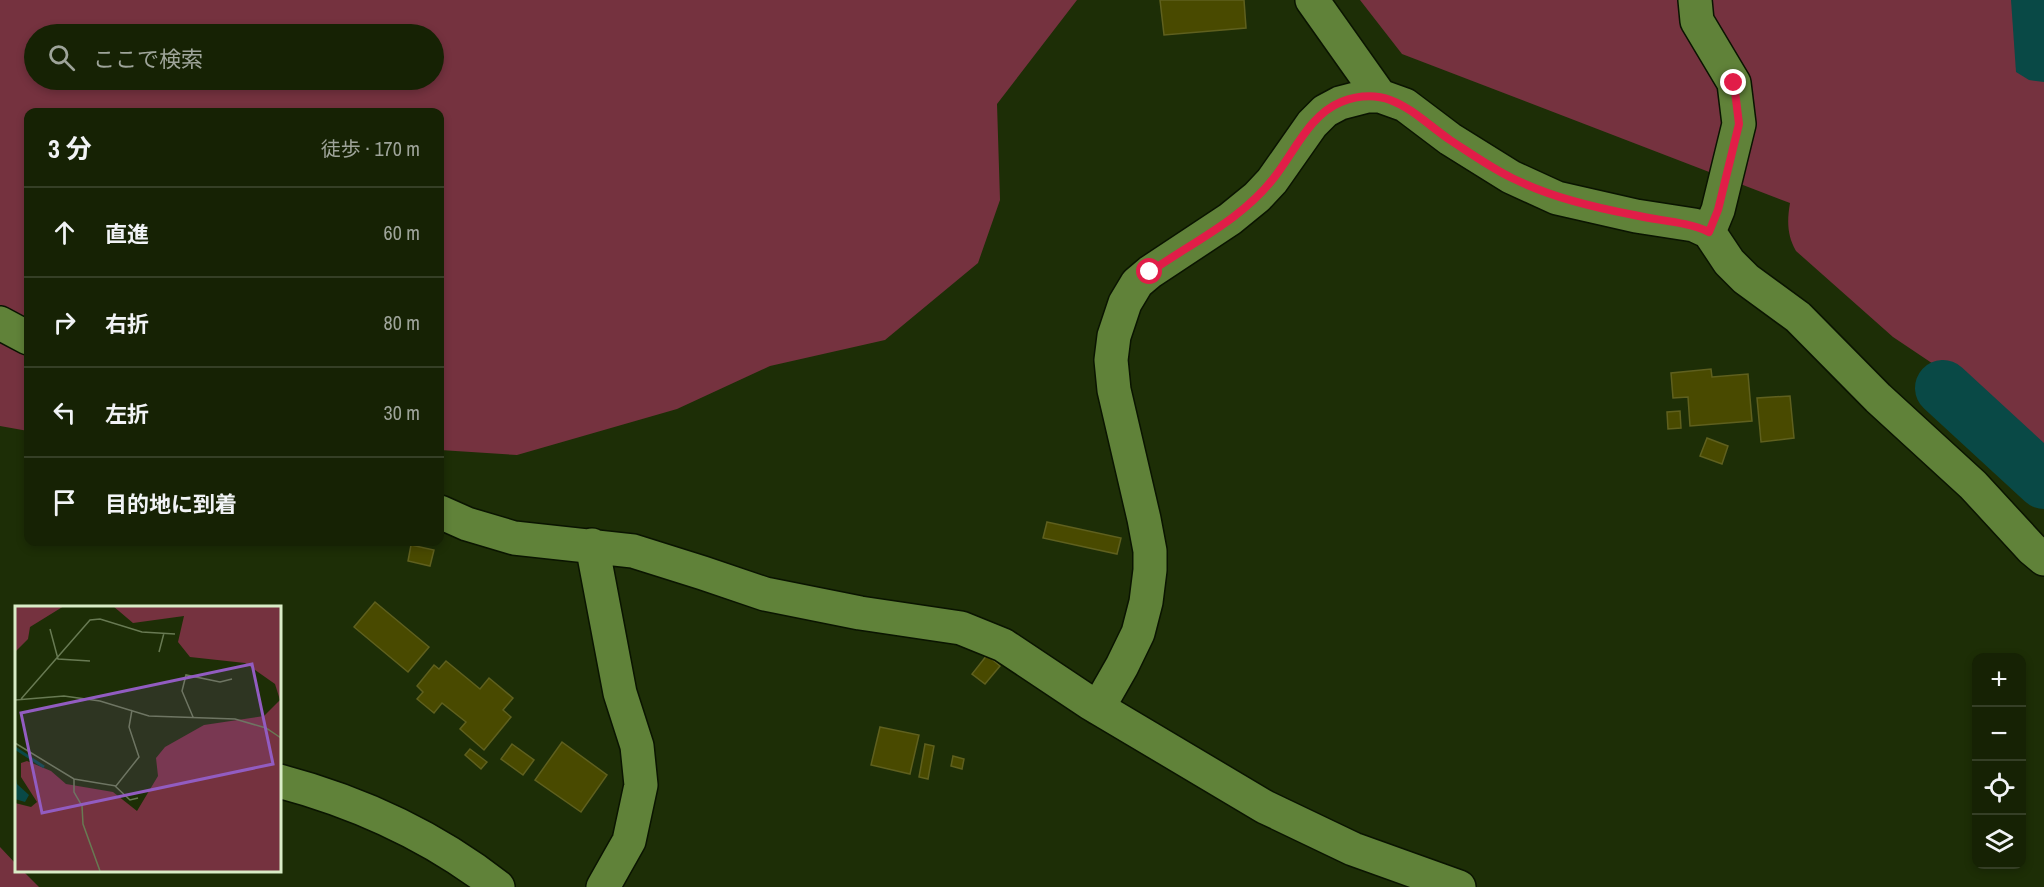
<!DOCTYPE html>
<html lang="ja">
<meta charset="utf-8">
<style>
body{margin:0;font-family:"Archivo Narrow","Noto Sans JP",sans-serif;background:#1f2a0e;color:#f1f3f6}
.controls{position:absolute;right:18px;bottom:18px;display:grid;overflow:hidden;border-radius:12px;box-shadow:0 3px 9px #0003}
.controls button{width:54px;height:54px;display:grid;place-items:center;padding:0;border:0;border-bottom:2px solid #353f26;background:#162204;color:#f1f3f6;font:30px sans-serif}
.stop{position:absolute;width:18px;height:18px;margin:-14px;border:4px solid #e11d48;border-radius:50%;background:#fff}
.stop.end{background:#e11d48;border-color:#fff;box-shadow:0 2px 6px #0008}
.list{margin:0;padding:0;list-style:none}
h2{display:flex;justify-content:space-between;align-items:center;height:78px;margin:0;padding:0 24px;font-size:26px}
h2 small{font-size:20px;font-weight:400;color:#9ea49a}
.list li{display:grid;grid-template-columns:39px 1fr auto;gap:18px;align-items:center;box-sizing:border-box;height:90px;padding:0 24px;border-top:2px solid #353f26}
.list b{display:block;font-size:22px;white-space:nowrap}
.list em{font-size:20px;font-style:normal;color:#9ea49a}
.icon{flex:none;width:33px;height:33px;fill:none;stroke:currentColor;stroke-width:2;stroke-linecap:round;stroke-linejoin:round}
.map{position:relative;flex:none;width:2044px;height:887px;overflow:hidden}
.search{position:absolute;background:#162204;box-shadow:0 3px 9px #0003;left:24px;top:24px;width:420px;height:66px;display:flex;align-items:center;gap:15px;box-sizing:border-box;padding:0 21px;border-radius:33px;color:#9ea49a;font-size:22px}
.panel{position:absolute;background:#162204;box-shadow:0 3px 9px #0003;left:24px;top:108px;width:420px;height:438px;border-radius:12px}
.map>svg:first-child{display:block}
</style>
<div class="map">
<svg width="2044" height="887" viewBox="0 0 2044 887">
<rect width="100%" height="100%" fill="#1d2e06"/>
<path fill="#75323f" fill-rule="evenodd" d="M 0,0 L 1077,0 L 997,104 L 1000,200 L 978,263 L 885,340 L 770,366 L 677,409 L 517,455 L 440,450 L 440,112 L 28,112 L 28,431 L 0,426 ZM 34,34 L 434,34 L 434,80 L 34,80 Z
M 1360,0 L 2044,0 L 2044,446 L 1975,392 L 1893,337 L 1796,251 C 1787,235 1787,221 1790,203 L 1402,54 Z
M 0,847 L 16,864 L 16,870 L 23,871 L 39,887 L 0,887 Z"/>
<path fill="#094946" d="M 2011,0 L 2044,0 L 2044,82 L 2029,80 L 2016,72 Z"/>
<g fill="none" stroke-linecap="round" stroke-linejoin="round">
<path stroke="#094946" stroke-width="56" d="M 1943,388 L 2044,481"/>
</g>
<path fill="#494a00" stroke="#5f601e" stroke-width="1.5" d="M 1160,0 L 1244,0 L 1246,28 L 1164,35 Z
M 1711,369 L 1712,377 L 1748,374 L 1752,421 L 1690,426 L 1688,397 L 1673,398 L 1671,373 Z
M 1790,396 L 1794,438 L 1761,442 L 1757,398 Z
M 1680,411 L 1681,428 L 1668,429 L 1667,412 Z
M 1707,438 L 1728,446 L 1722,464 L 1700,456 Z
M 1047,522 L 1121,538 L 1117,554 L 1043,538 Z
M 411,545 L 434,550 L 430,566 L 408,561 Z
M 375,602 L 429,647 L 408,672 L 354,627 Z
M 987,655 L 1000,666 L 985,684 L 972,674 Z
M 446,661 L 480,689 L 489,678 L 513,698 L 503,710 L 511,717 L 484,750 L 460,729 L 466,722 L 442,703 L 434,713 L 417,699 L 423,692 L 417,686 L 434,665 L 439,669 Z
M 880,727 L 919,735 L 910,774 L 871,765 Z
M 562,742 L 607,775 L 581,812 L 535,780 Z
M 512,744 L 534,760 L 523,775 L 501,759 Z
M 925,744 L 934,746 L 928,779 L 919,777 Z
M 470,749 L 487,762 L 481,769 L 465,755 Z
M 953,756 L 964,759 L 962,769 L 951,766 Z"/>
<g fill="none" stroke-linecap="round" stroke-linejoin="round">
<defs>
<path id="street" d="M 1312,0 L 1380,96
M 1695,0 L 1697,21 L 1734,83 L 1739,124 L 1718,210 L 1709,232
M 0,323 L 28,338
M 440,512 L 467,524 L 514,538 L 633,551 L 703,573 L 765,594 L 860,613 L 961,628 L 1003,645 L 1090,703 L 1265,807 L 1353,849 L 1459,887
M 592,545 L 620,693 L 637,746 L 641,785 L 629,841 L 603,887
M 1098,708 L 1122,666 L 1138,633 L 1146,602 L 1150,570 L 1150,551 L 1144,519 L 1114,390 L 1111,360 L 1114,336 L 1125,303 L 1137,283 L 1150,272 L 1230,219 L 1257,197 L 1272,181 L 1312,124 L 1325,111 L 1340,103 L 1367,96 L 1380,96 L 1405,105 L 1450,139 L 1511,177 L 1557,198 L 1636,216 L 1694,225 L 1709,232 L 1729,262 L 1746,279 L 1798,317 L 1878,398 L 1973,485 L 2032,549 L 2044,559
M 279,781 C 358,802 433,836 498,887"/>
</defs>
<use href="#street" stroke="#0a1401" stroke-width="36"/>
<use href="#street" stroke="#608239" stroke-width="33"/>
</g>
<g fill="none" stroke-linecap="round" stroke-linejoin="round">
<path stroke="#e11d48" stroke-width="8" d="M 1150,272 C 1191,243 1241,220 1273,179 C 1294,153 1309,115 1341,102 C 1390,83 1414,115 1450,140 C 1470,153 1491,168 1512,178 C 1551,197 1592,207 1634,215 C 1659,221 1685,221 1709,232 L 1718,210 L 1739,124 L 1734,83"/>
</g>
<g transform="translate(15 606)">
<rect width="266" height="266" fill="#1d2e06"/>
<path d="M 0,0 L 49,0 L 15,21 L 13,33 L 0,46 ZM 98,0 L 265,0 L 265,265 L 0,265 L 0,197 L 16,201 L 22,196 L 6,171 L 6,157 L 12,155 L 36,165 L 51,178 L 98,186 L 122,205 L 143,170 L 141,152 L 150,141 L 189,119 L 249,110 L 265,94 L 260,78 L 230,57 L 175,51 L 163,36 L 169,10 L 118,17 Z" fill="#75323f"/>
<path d="M 0,166 L 2,178 L 14,189 L 10,196 L 0,193 Z" fill="#094946"/>
<path fill="none" stroke="#094946" stroke-width="3" d="M 0,142 L 29,161"/>
<path fill="none" stroke="#687a53" stroke-width="1.5" d="M 35,23 L 43,53 L 75,55M 144,46 L 149,27M 6,93 L 75,14 L 85,13 L 127,26 L 160,28M 0,94 L 49,90 L 85,95 L 134,110 L 220,113 L 251,122 L 266,132M 178,111 L 167,85 L 171,69 L 205,76 L 217,73M 0,137 L 59,173 L 101,180 L 124,151 L 114,121 L 117,104M 59,173 L 59,186 L 67,200 L 68,218 L 85,265M 100,180 L 115,194 L 123,192"/>
<path fill="#925cc1" fill-opacity="0.15" stroke="#925cc1" stroke-width="3" d="M 237,58 L 258,158 L 27,207 L 6,107 Z"/>
<rect width="266" height="266" fill="none" stroke="#d9edc7" stroke-width="3"/>
</g>
</svg>
<div class="controls">
<button>+</button>
<button>−</button>
<button><svg class="icon" aria-label="locate" viewBox="0 0 24 24"><circle cx="12" cy="12" r="6"/><path d="M12 2v4M12 18v4M2 12h4M18 12h4"/></svg></button>
<button><svg class="icon" aria-label="layers" viewBox="0 0 24 24"><path d="M12 4l9 5-9 5-9-5zM3 14l9 5 9-5"/></svg></button>
</div>
<div class="stop" style="left:1150px;top:272px"></div>
<div class="stop end" style="left:1734px;top:83px"></div>
<div class="search"><svg class="icon" aria-label="search" viewBox="0 0 24 24"><circle cx="10" cy="10" r="6"/><path d="M15 15l6 6"/></svg>ここで検索</div>
<section class="panel">
<h2>3 分<small>徒歩 · 170 m</small></h2>
<ul class="list">
<li><svg class="icon" aria-label="ahead" viewBox="0 0 24 24"><path d="M12 20V5M6 11l6-6 6 6"/></svg><div><b>直進</b></div><em>60 m</em></li>
<li><svg class="icon" aria-label="right" viewBox="0 0 24 24"><path d="M7 20v-9h11M14 6l5 5-5 5"/></svg><div><b>右折</b></div><em>80 m</em></li>
<li><svg class="icon" aria-label="left" viewBox="0 0 24 24"><path d="M17 20v-9H6M10 6l-5 5 5 5"/></svg><div><b>左折</b></div><em>30 m</em></li>
<li><svg class="icon" aria-label="arrive" viewBox="0 0 24 24"><path d="M6 21V4h12l-3 4 3 4H6"/></svg><div><b>目的地に到着</b></div></li>
</ul>
</section>
</div>
